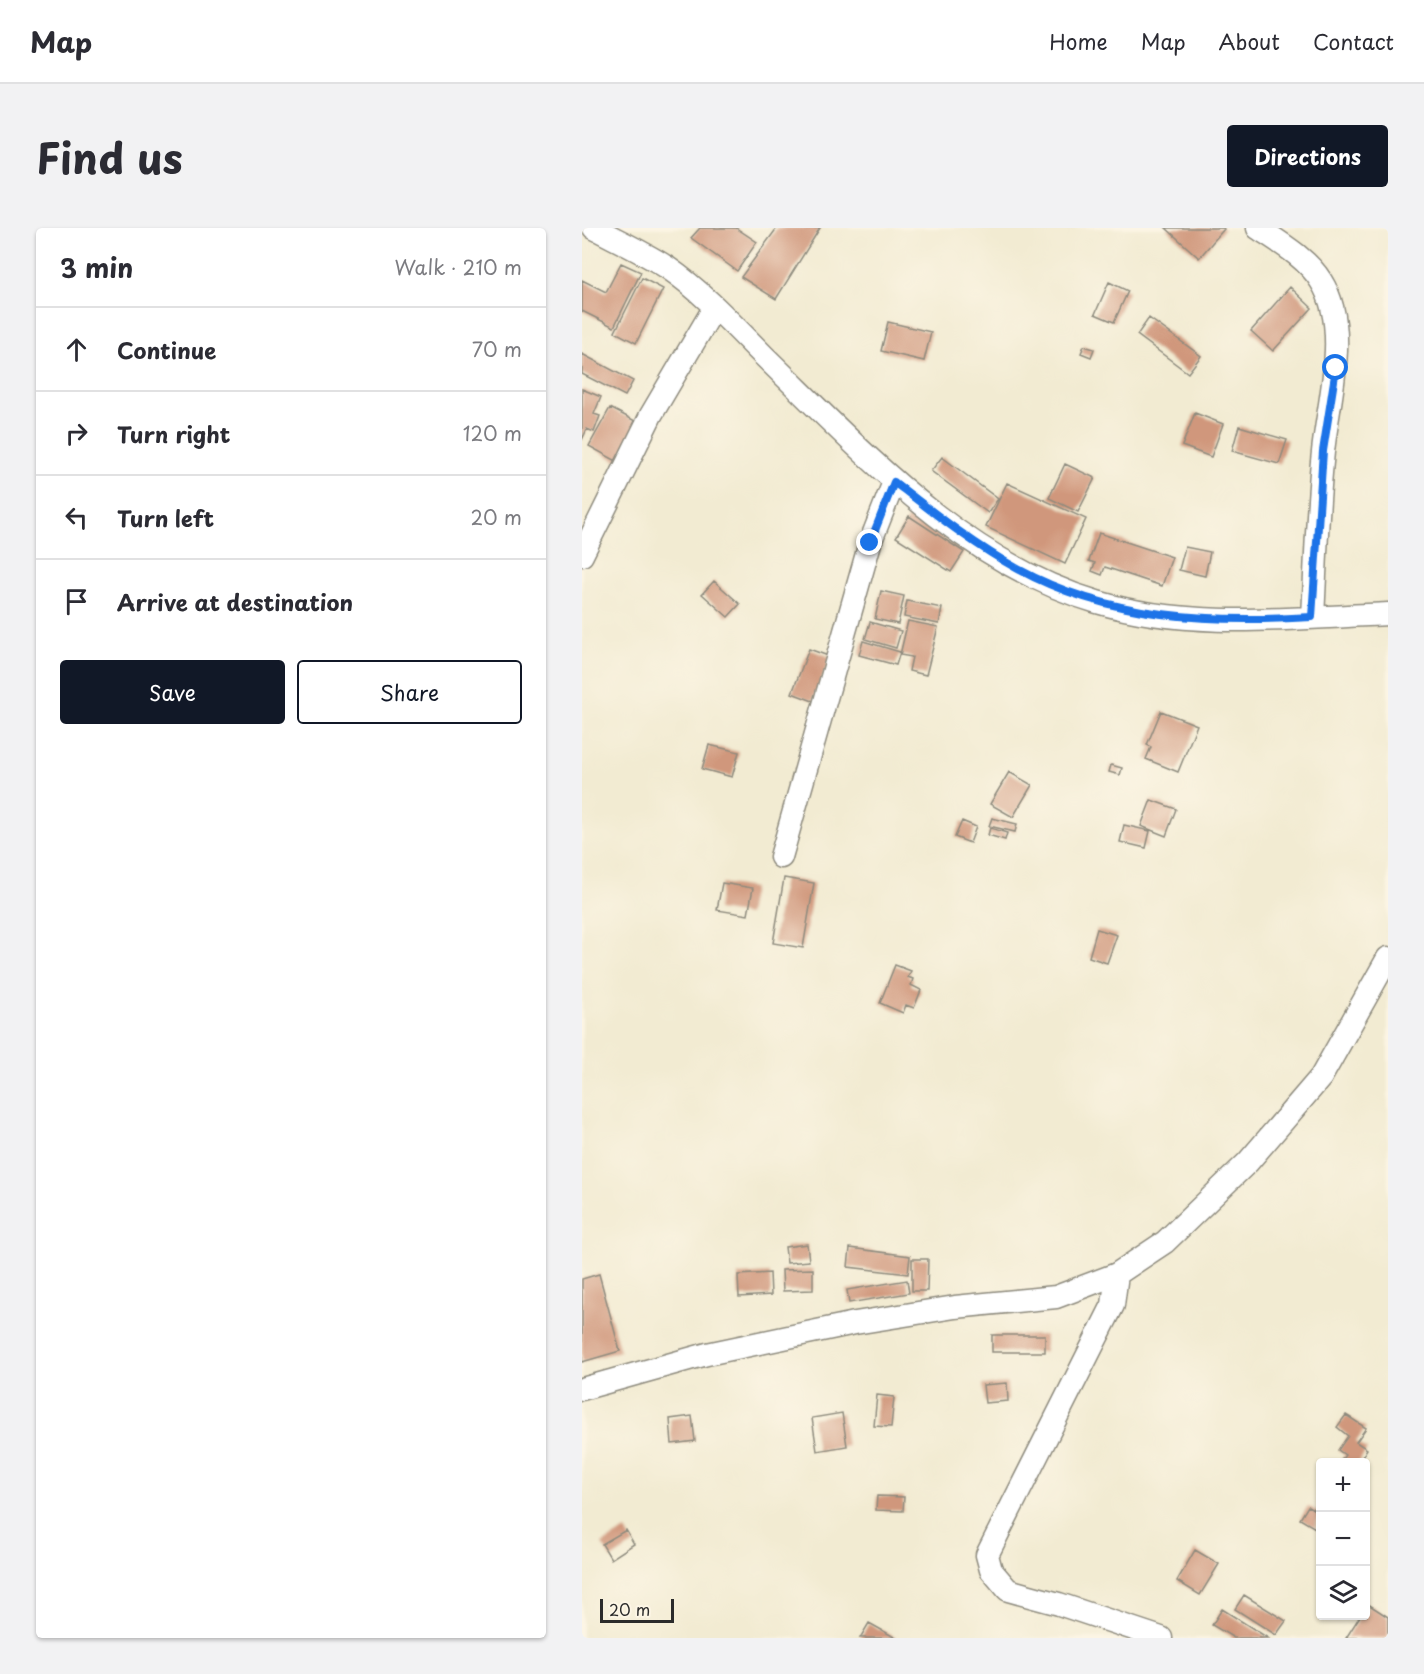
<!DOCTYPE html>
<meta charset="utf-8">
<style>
body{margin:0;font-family:"Playpen Sans",sans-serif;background:#f2f2f3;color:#2b2b33}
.controls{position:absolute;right:18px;bottom:18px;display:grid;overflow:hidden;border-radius:6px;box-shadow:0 2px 4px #0004}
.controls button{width:54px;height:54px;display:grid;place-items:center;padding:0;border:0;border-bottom:2px solid #e1e1e2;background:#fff;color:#2b2b33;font:30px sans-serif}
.scale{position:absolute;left:18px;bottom:15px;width:74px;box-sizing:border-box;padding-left:6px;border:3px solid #2b2b2b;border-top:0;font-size:16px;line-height:21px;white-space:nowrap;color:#2b2b2b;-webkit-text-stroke:4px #fcf5e5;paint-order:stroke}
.stop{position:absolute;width:18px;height:18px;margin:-14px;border:4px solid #1a73e8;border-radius:50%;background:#fff}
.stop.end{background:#1a73e8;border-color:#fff;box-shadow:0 2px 6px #0008}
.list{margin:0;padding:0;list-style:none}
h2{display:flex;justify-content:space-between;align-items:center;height:78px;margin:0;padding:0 24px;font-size:26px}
h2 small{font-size:20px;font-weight:400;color:#7c7c81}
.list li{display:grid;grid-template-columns:39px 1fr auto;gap:18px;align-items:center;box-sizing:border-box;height:84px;padding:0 24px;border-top:2px solid #e1e1e2}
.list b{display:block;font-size:22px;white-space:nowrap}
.list em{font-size:20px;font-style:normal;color:#7c7c81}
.actions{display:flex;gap:12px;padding:18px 24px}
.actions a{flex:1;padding:14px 0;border:2px solid #111827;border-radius:6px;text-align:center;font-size:21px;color:#111827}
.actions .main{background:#111827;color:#fff}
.icon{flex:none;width:33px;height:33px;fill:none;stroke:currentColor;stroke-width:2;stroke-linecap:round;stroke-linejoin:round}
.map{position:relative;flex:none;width:806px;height:1410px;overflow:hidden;border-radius:6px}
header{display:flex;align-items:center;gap:36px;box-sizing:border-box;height:84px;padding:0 30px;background:#fff;border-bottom:2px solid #e1e1e2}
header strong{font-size:28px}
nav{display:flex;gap:33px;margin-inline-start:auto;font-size:21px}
.intro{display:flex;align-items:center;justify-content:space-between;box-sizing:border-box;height:144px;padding:0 36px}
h1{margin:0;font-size:42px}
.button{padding:15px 27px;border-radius:6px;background:#111827;color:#fff;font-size:21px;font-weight:700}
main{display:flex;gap:36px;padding:0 36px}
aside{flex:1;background:#fff;border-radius:6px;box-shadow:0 2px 4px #0004}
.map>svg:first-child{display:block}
</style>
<header>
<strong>Map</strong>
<nav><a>Home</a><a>Map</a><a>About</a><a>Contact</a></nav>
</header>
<div class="intro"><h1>Find us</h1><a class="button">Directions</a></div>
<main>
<aside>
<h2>3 min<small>Walk · 210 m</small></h2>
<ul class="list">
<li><svg class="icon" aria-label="ahead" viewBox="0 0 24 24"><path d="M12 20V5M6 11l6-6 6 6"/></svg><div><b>Continue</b></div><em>70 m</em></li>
<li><svg class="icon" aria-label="right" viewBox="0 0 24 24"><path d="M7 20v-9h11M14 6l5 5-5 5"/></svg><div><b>Turn right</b></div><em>120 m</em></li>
<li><svg class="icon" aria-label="left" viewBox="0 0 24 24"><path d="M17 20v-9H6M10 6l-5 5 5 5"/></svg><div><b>Turn left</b></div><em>20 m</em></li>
<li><svg class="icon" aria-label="arrive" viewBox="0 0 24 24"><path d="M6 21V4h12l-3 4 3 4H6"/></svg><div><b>Arrive at destination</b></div></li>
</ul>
<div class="actions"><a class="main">Save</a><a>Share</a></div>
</aside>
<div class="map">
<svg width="806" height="1410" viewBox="0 0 806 1410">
<rect width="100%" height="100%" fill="#fcf5e5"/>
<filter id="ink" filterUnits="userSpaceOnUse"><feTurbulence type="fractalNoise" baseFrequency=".0167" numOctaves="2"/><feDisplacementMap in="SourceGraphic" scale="12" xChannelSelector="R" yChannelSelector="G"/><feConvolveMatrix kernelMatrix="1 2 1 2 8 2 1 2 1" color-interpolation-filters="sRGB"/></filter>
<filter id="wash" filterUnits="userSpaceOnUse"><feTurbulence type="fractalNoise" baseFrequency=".008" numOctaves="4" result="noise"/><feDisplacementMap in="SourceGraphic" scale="24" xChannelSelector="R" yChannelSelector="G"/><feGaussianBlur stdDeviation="1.35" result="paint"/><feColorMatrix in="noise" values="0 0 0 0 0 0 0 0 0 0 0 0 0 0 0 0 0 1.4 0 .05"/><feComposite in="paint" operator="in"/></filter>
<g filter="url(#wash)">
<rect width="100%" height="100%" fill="#f2ebd2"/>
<g id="blocks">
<path fill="#d0977b" d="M 118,0 L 154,0 L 175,14 L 155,43 L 109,10 Z
M 195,0 L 238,0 L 194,71 L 159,49 Z
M 584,0 L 641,0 L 642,1 L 617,30 Z
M 39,35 L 59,44 L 32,99 L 0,83 L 0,52 L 24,64 Z
M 60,50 L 81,61 L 54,115 L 33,104 Z
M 527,54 L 546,63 L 532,94 L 513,86 Z
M 708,59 L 730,80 L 691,123 L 669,103 Z
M 567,90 L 619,128 L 606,145 L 555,107 Z
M 306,94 L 349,104 L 342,133 L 299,123 Z
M 502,118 L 512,121 L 509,129 L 499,125 Z
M 0,126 L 51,153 L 43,168 L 0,146 Z
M 0,161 L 19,169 L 12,186 L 18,188 L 12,204 L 5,201 L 0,212 Z
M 28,180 L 59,196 L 38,235 L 7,218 Z
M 613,185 L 641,196 L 629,229 L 600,218 Z
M 657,198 L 705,212 L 697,236 L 650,223 Z
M 360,229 L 416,271 L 406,285 L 349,243 Z
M 483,236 L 513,250 L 496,284 L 467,270 Z
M 425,255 L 504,291 L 483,336 L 404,299 Z
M 327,288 L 382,324 L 369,344 L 314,309 Z
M 517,305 L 590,329 L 580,358 L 523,339 L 520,347 L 510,343 L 513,335 L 507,333 Z
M 603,319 L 628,324 L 623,348 L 597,342 Z
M 132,353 L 158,376 L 146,389 L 120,366 Z
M 299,363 L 322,368 L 316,396 L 293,391 Z
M 325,373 L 360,380 L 357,396 L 322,389 Z
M 326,393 L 356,399 L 344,447 L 327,443 L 330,429 L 318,427 Z
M 288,394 L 319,403 L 314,420 L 283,411 Z
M 281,413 L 318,424 L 314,437 L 277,427 Z
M 227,421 L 249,429 L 231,473 L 210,465 Z
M 579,483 L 615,497 L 596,544 L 564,531 L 569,519 L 565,517 Z
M 127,517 L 157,524 L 150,549 L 120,541 Z
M 529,537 L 540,540 L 538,547 L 527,544 Z
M 427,544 L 450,557 L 431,589 L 408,576 Z
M 569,572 L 594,581 L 584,608 L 559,598 Z
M 410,590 L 435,596 L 433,604 L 407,598 Z
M 380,593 L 394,599 L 388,615 L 373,609 Z
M 542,597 L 568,603 L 564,620 L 538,614 Z
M 408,600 L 425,605 L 423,612 L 406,607 Z
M 202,650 L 232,655 L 221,720 L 191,715 Z
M 140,655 L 171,660 L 166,687 L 135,682 Z
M 515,701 L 535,707 L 525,735 L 507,729 Z
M 313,737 L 329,743 L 326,749 L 331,751 L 329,757 L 339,762 L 332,780 L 324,777 L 321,785 L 298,775 Z
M 225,1016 L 227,1033 L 205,1035 L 203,1019 Z
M 268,1020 L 328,1028 L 326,1046 L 266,1039 Z
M 330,1031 L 346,1031 L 345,1063 L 330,1063 Z
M 231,1041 L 231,1062 L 201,1063 L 200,1042 Z
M 188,1045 L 189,1067 L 157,1069 L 156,1047 Z
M 17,1046 L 38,1123 L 0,1134 L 0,1051 Z
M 325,1052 L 327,1065 L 267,1075 L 265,1062 Z
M 410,1107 L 463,1107 L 463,1124 L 410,1124 Z
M 425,1155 L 426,1173 L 403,1175 L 401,1157 Z
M 295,1167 L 312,1169 L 309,1199 L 292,1198 Z
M 260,1185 L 265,1218 L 235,1223 L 230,1190 Z
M 764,1187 L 784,1200 L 774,1214 L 785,1221 L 777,1234 L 758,1234 L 763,1227 L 756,1222 L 766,1208 L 755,1199 Z
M 110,1188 L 113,1213 L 90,1216 L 88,1191 Z
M 295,1268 L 322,1269 L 321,1283 L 294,1282 Z
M 726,1278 L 738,1285 L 733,1300 L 718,1291 Z
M 44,1302 L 52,1316 L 29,1331 L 20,1316 Z
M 613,1322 L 637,1336 L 618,1367 L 595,1353 Z
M 662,1367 L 704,1393 L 694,1407 L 653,1381 Z
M 786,1376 L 806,1389 L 806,1410 L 764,1410 L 778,1388 L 784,1388 Z
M 640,1381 L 686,1410 L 652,1410 L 630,1397 Z
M 287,1395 L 314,1410 L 278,1410 Z"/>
</g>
</g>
<g filter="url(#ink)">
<use href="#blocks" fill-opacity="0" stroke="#8e8b7e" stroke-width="1.5"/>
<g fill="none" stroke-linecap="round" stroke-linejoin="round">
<defs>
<path id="street" d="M 12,0 C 37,13 63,25 86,40 C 121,64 152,98 182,128 C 280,223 380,334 515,374 C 609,402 709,390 806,386
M 676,0 C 697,14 725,30 739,53 C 769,100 746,173 741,224 C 735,279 734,334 731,389
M 0,327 L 69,187 L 132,80
M 199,629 L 288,315 L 312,254
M 535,1046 L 531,1077 L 405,1327 L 409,1342 L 426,1362 L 477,1376 L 579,1410
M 0,1161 L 125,1126 L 273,1095 L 373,1079 L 474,1069 L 535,1046 L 583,1014 L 666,934 L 739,849 L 806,730"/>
</defs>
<use href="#street" stroke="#8e8b7e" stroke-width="25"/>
<use href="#street" stroke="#fff" stroke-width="22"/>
</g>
</g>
<g fill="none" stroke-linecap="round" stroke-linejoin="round" filter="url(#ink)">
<path stroke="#1a73e8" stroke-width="8" d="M 288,315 L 312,254 C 352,285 392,317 436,341 C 527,391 630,395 730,389 L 741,223 L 754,140"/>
</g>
</svg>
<div class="controls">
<button>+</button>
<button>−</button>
<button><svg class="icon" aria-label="layers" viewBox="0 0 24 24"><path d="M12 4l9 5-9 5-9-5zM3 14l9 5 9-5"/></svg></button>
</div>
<div class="scale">20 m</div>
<div class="stop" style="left:754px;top:140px"></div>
<div class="stop end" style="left:288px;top:315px"></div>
</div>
</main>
